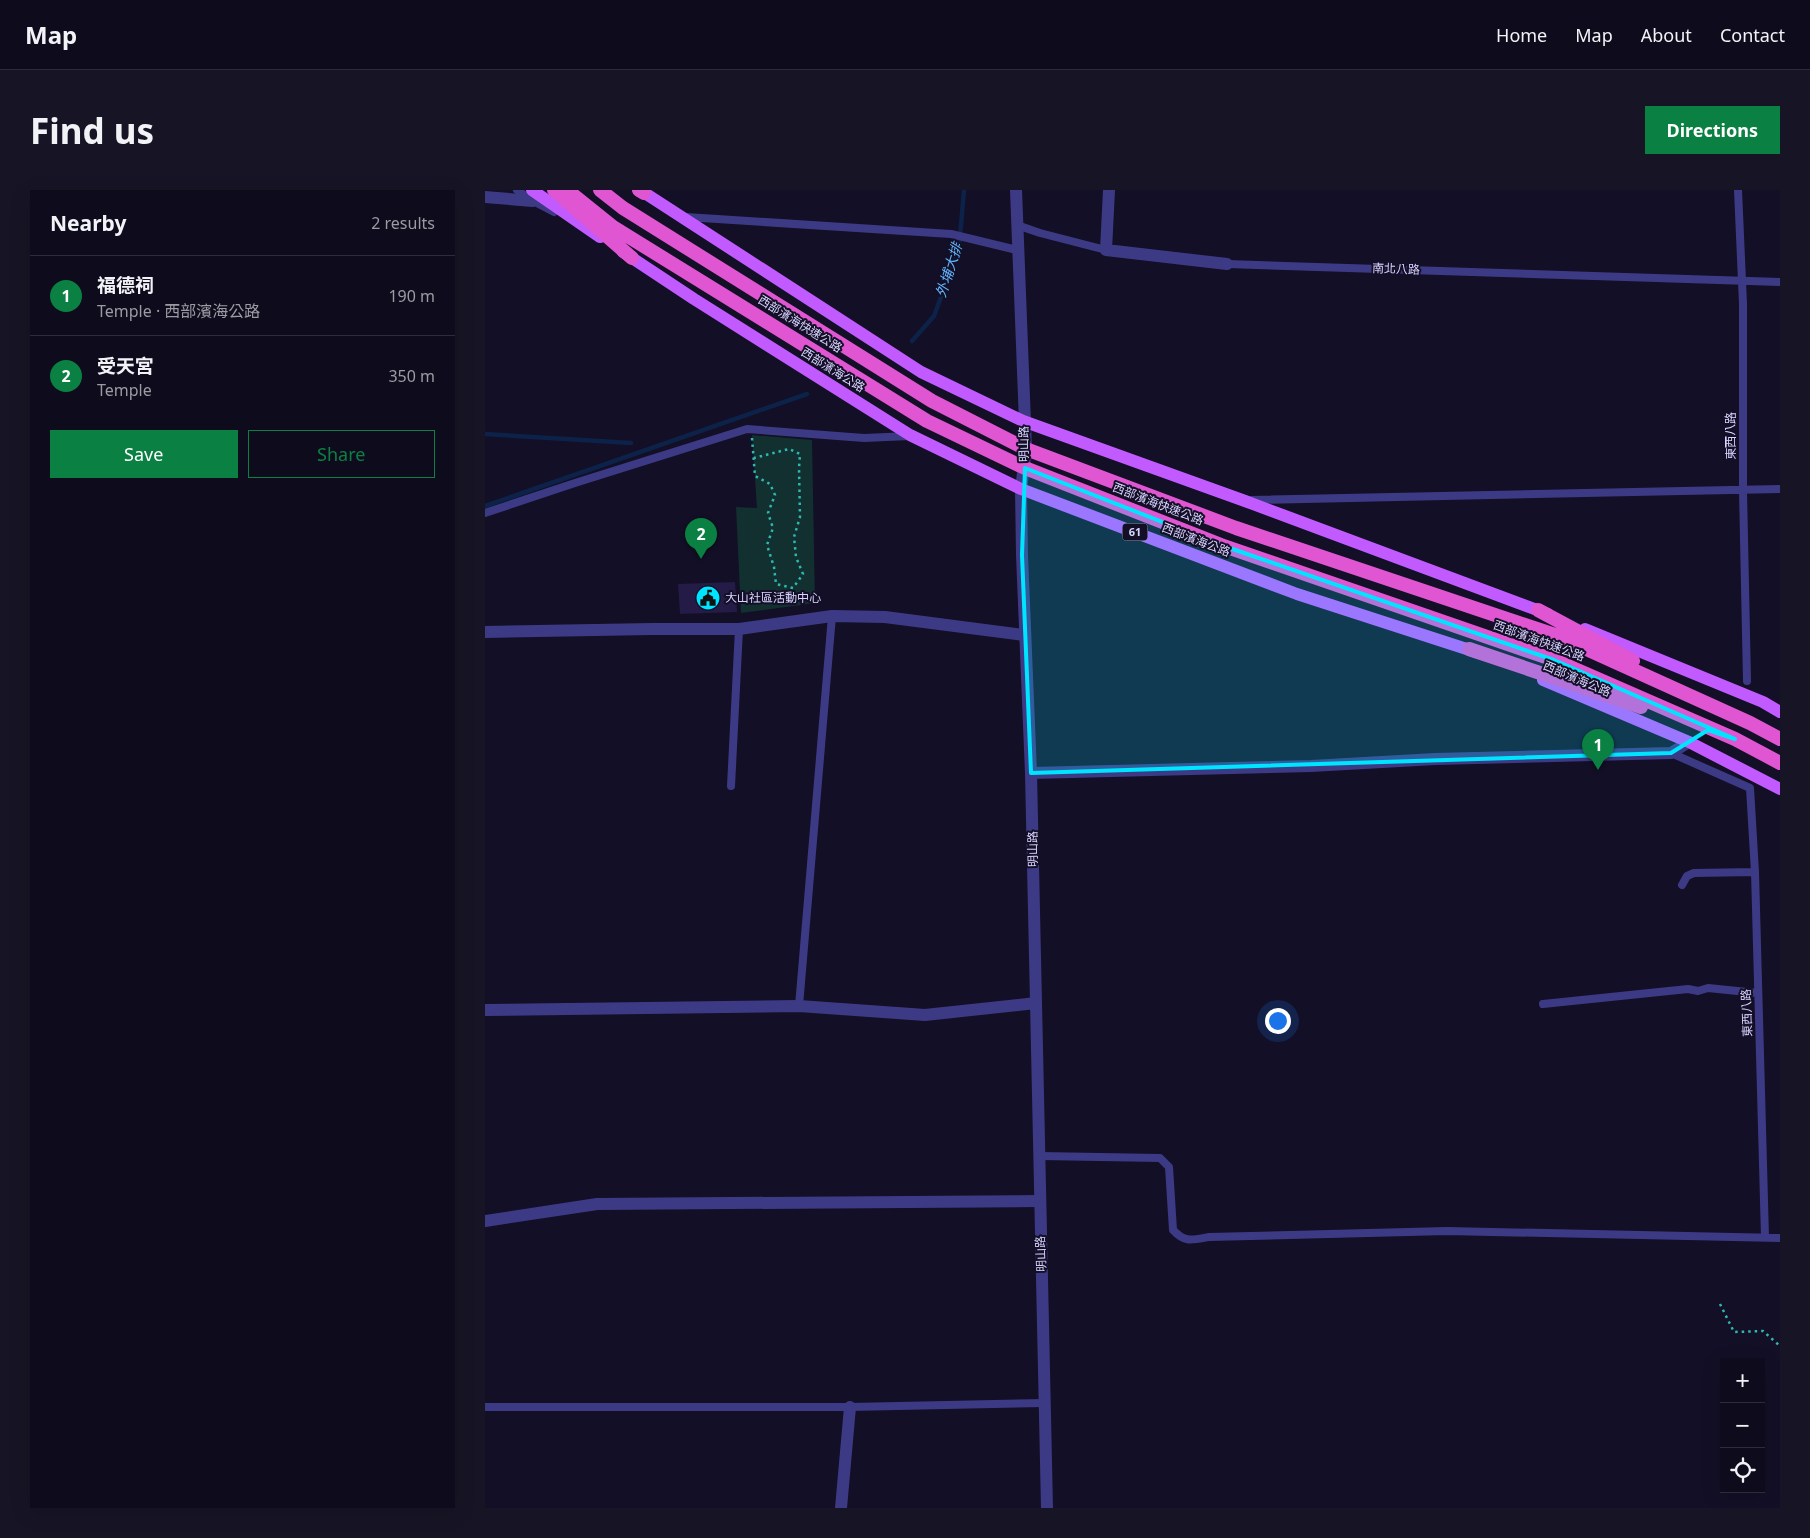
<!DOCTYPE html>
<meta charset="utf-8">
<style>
body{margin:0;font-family:"Noto Sans","Noto Sans TC",sans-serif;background:#171425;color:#f1f3f6}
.controls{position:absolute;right:15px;bottom:15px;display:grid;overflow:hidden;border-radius:0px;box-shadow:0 5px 20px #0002}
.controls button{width:45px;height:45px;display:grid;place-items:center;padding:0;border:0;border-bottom:1px solid #2e2b3b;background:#0e0b1c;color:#f1f3f6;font:25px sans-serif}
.you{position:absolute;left:792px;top:830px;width:18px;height:18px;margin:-12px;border:4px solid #fff;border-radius:50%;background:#1a73e8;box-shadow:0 0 0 8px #1a73e833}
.badge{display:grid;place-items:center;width:32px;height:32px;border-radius:50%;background:#0b8043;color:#fff;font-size:16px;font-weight:700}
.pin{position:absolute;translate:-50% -41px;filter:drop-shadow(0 1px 2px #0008)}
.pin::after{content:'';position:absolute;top:26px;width:18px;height:15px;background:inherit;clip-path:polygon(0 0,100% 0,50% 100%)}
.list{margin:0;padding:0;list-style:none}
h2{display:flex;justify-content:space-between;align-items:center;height:65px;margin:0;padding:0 20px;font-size:21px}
h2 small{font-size:16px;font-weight:400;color:#9b9ba3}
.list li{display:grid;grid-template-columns:32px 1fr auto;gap:15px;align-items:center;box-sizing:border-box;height:80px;padding:0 20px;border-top:1px solid #2e2b3b}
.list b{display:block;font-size:19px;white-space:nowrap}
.list p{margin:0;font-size:16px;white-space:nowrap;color:#9b9ba3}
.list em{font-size:16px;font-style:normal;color:#9b9ba3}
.actions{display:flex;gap:10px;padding:15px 20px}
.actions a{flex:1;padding:11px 0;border:1px solid #0b8043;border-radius:0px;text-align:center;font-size:18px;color:#0b8043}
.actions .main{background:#0b8043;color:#fff}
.icon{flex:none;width:28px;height:28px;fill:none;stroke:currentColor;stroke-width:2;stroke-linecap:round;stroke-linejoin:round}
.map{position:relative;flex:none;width:1295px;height:1318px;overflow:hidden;border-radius:0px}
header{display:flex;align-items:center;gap:30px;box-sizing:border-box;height:70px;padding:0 25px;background:#0e0b1c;border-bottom:1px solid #2e2b3b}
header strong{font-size:24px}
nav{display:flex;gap:28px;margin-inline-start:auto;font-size:18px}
.intro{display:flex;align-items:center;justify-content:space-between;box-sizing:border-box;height:120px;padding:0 30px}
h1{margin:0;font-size:35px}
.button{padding:12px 22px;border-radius:0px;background:#0b8043;color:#fff;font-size:18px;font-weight:700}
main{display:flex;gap:30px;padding:0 30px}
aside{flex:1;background:#0e0b1c;border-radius:0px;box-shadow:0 5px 20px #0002}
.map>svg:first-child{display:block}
</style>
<header>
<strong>Map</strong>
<nav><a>Home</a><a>Map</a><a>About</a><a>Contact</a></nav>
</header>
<div class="intro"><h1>Find us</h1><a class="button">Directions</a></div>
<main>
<aside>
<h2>Nearby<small>2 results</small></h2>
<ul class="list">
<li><span class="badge">1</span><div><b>福德祠</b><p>Temple · 西部濱海公路</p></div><em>190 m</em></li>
<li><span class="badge">2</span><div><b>受天宮</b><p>Temple</p></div><em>350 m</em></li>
</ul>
<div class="actions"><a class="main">Save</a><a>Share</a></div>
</aside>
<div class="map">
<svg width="1295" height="1318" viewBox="0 0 1295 1318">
<rect width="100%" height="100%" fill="#130f26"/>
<path fill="#12302f" d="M 267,245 L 327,250 L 330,413 L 256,423 L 251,317 L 272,318 Z"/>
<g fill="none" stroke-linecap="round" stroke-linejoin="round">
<path stroke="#0c2248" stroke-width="4.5" d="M 427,151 L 449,126 L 474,58 L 479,0
M 0,244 L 146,253
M 0,316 L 322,204"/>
</g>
<path fill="#241b47" d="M 250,392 L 252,422 L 195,424 L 193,394 Z"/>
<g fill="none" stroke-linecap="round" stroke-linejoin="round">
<path stroke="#2fb8b0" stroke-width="2.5" stroke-dasharray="2.5 4" stroke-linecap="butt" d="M 267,248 L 270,286 L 285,294 L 290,305 L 283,323 L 288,338 L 282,355 L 289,377 L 291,394 L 308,398 L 318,384 L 311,367 L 309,347 L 315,327 L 314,278 L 315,264 L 304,259 L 269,268
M 1235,1114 L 1249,1142 L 1278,1141 L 1295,1156"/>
<path stroke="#3d3a85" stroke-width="8" d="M 32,0 L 48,11 L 69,22
M 1253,0 L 1258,114 L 1258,301 L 1262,491
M 201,27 L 466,44 L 532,60
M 532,35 L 555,43 L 621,60
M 742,74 L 1295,92
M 767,310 L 1295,299
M 0,323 L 90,293 L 262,239 L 379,248 L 425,246
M 1186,563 L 1265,598 L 1270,682 L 1280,1047
M 246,596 L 254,439
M 1197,695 L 1202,686 L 1209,683 L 1270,682
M 1058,814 L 1203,799 L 1213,801 L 1223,798 L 1272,803
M 314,816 L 347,426
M 555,966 L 675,968 L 684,977 L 688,1040 C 700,1053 707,1050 724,1047 L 962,1041 L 1295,1048
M 0,1217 L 365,1217 L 560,1213"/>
<path stroke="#3d3a85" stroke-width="12" d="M 624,0 L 621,60 L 742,74
M 0,7 L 48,11
M 0,442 L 167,439 L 254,439 L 347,426 L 400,427 L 539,445
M 546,583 L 826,576 L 950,569 L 1186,563 L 1204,552
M 0,820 L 314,816 L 440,825 L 551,813
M 0,1031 L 112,1014 L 555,1011
M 356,1318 L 365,1217"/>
<path stroke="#3d3a85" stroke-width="12" d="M 531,0 L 541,259 L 536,299 L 537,365 L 546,583 L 562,1318"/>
<path stroke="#c25bff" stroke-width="12" d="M 47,0 L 115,47
M 155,0 L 436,182 L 538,231 L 760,311 L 1063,424
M 138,62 L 209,109 L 425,245 L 536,299 L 812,404 L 994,463
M 1100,439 L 1278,512 L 1295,522
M 1058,490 L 1204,552 L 1295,599"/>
<path stroke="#e055d1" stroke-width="14" d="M 69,0 L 147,68
M 82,0 L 128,37 L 442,231 L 540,278 L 736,355 L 1069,470 L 1250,549 L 1295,573
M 115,0 L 138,18 L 447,211 L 541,259 L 751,338 L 1073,446 L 1265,533 L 1295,549
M 154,0 L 159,3
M 1053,420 L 1148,471
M 984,459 L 1156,517"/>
</g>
<path fill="#00e5ff" fill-opacity="0.2" stroke="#00e5ff" stroke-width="4" stroke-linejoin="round" d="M 540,278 L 736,355 L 1069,470 L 1250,549 L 1223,540 L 1186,563 L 546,583 L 537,365 Z"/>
<defs>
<symbol id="civic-disc" viewBox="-11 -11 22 22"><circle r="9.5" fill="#00e5ff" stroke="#130f26"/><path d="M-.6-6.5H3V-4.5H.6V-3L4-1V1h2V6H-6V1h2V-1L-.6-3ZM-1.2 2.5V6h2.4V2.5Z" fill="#111"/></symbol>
</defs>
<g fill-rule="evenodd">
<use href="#civic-disc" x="209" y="394" width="28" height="28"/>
</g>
<g text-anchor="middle" stroke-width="4" stroke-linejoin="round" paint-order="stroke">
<rect fill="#130f26" stroke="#9e99be" stroke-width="1" x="637.5" y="333.5" width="25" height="17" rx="4"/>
<g font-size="11" font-weight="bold" fill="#d9d4ff">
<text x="650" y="346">61</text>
</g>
<g font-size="12" fill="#d9d4ff" stroke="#130f26">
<text transform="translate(911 79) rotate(2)" y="4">南北八路</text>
<text transform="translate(315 134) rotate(32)" y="4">西部濱海快速公路</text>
<text transform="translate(348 180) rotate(32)" y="4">西部濱海公路</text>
<text transform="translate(1246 246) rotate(-90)" y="4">東西八路</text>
<text transform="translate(539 254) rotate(-91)" y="4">明山路</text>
<text transform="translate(673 314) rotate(21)" y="4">西部濱海快速公路</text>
<text transform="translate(711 350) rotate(21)" y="4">西部濱海公路</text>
<text transform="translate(1054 451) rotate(20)" y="4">西部濱海快速公路</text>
<text transform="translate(1092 489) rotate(23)" y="4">西部濱海公路</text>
<text transform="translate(548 659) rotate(-91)" y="4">明山路</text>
<text transform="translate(1262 823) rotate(-92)" y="4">東西八路</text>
<text transform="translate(556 1064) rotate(-92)" y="4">明山路</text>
</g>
<g font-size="12" fill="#d9d4ff" stroke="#130f26" text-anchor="start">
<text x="240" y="412">大山社區活動中心</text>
</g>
<g font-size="14" font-style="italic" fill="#62b6ff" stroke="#130f26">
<text transform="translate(464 80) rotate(-72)" y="5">外埔大排</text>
</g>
</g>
</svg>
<div class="controls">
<button>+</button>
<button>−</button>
<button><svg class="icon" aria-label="locate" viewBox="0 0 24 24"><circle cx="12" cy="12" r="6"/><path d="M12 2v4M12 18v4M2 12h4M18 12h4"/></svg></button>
</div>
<div class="you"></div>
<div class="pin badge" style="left:1113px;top:580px">1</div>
<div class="pin badge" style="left:216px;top:369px">2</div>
</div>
</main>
